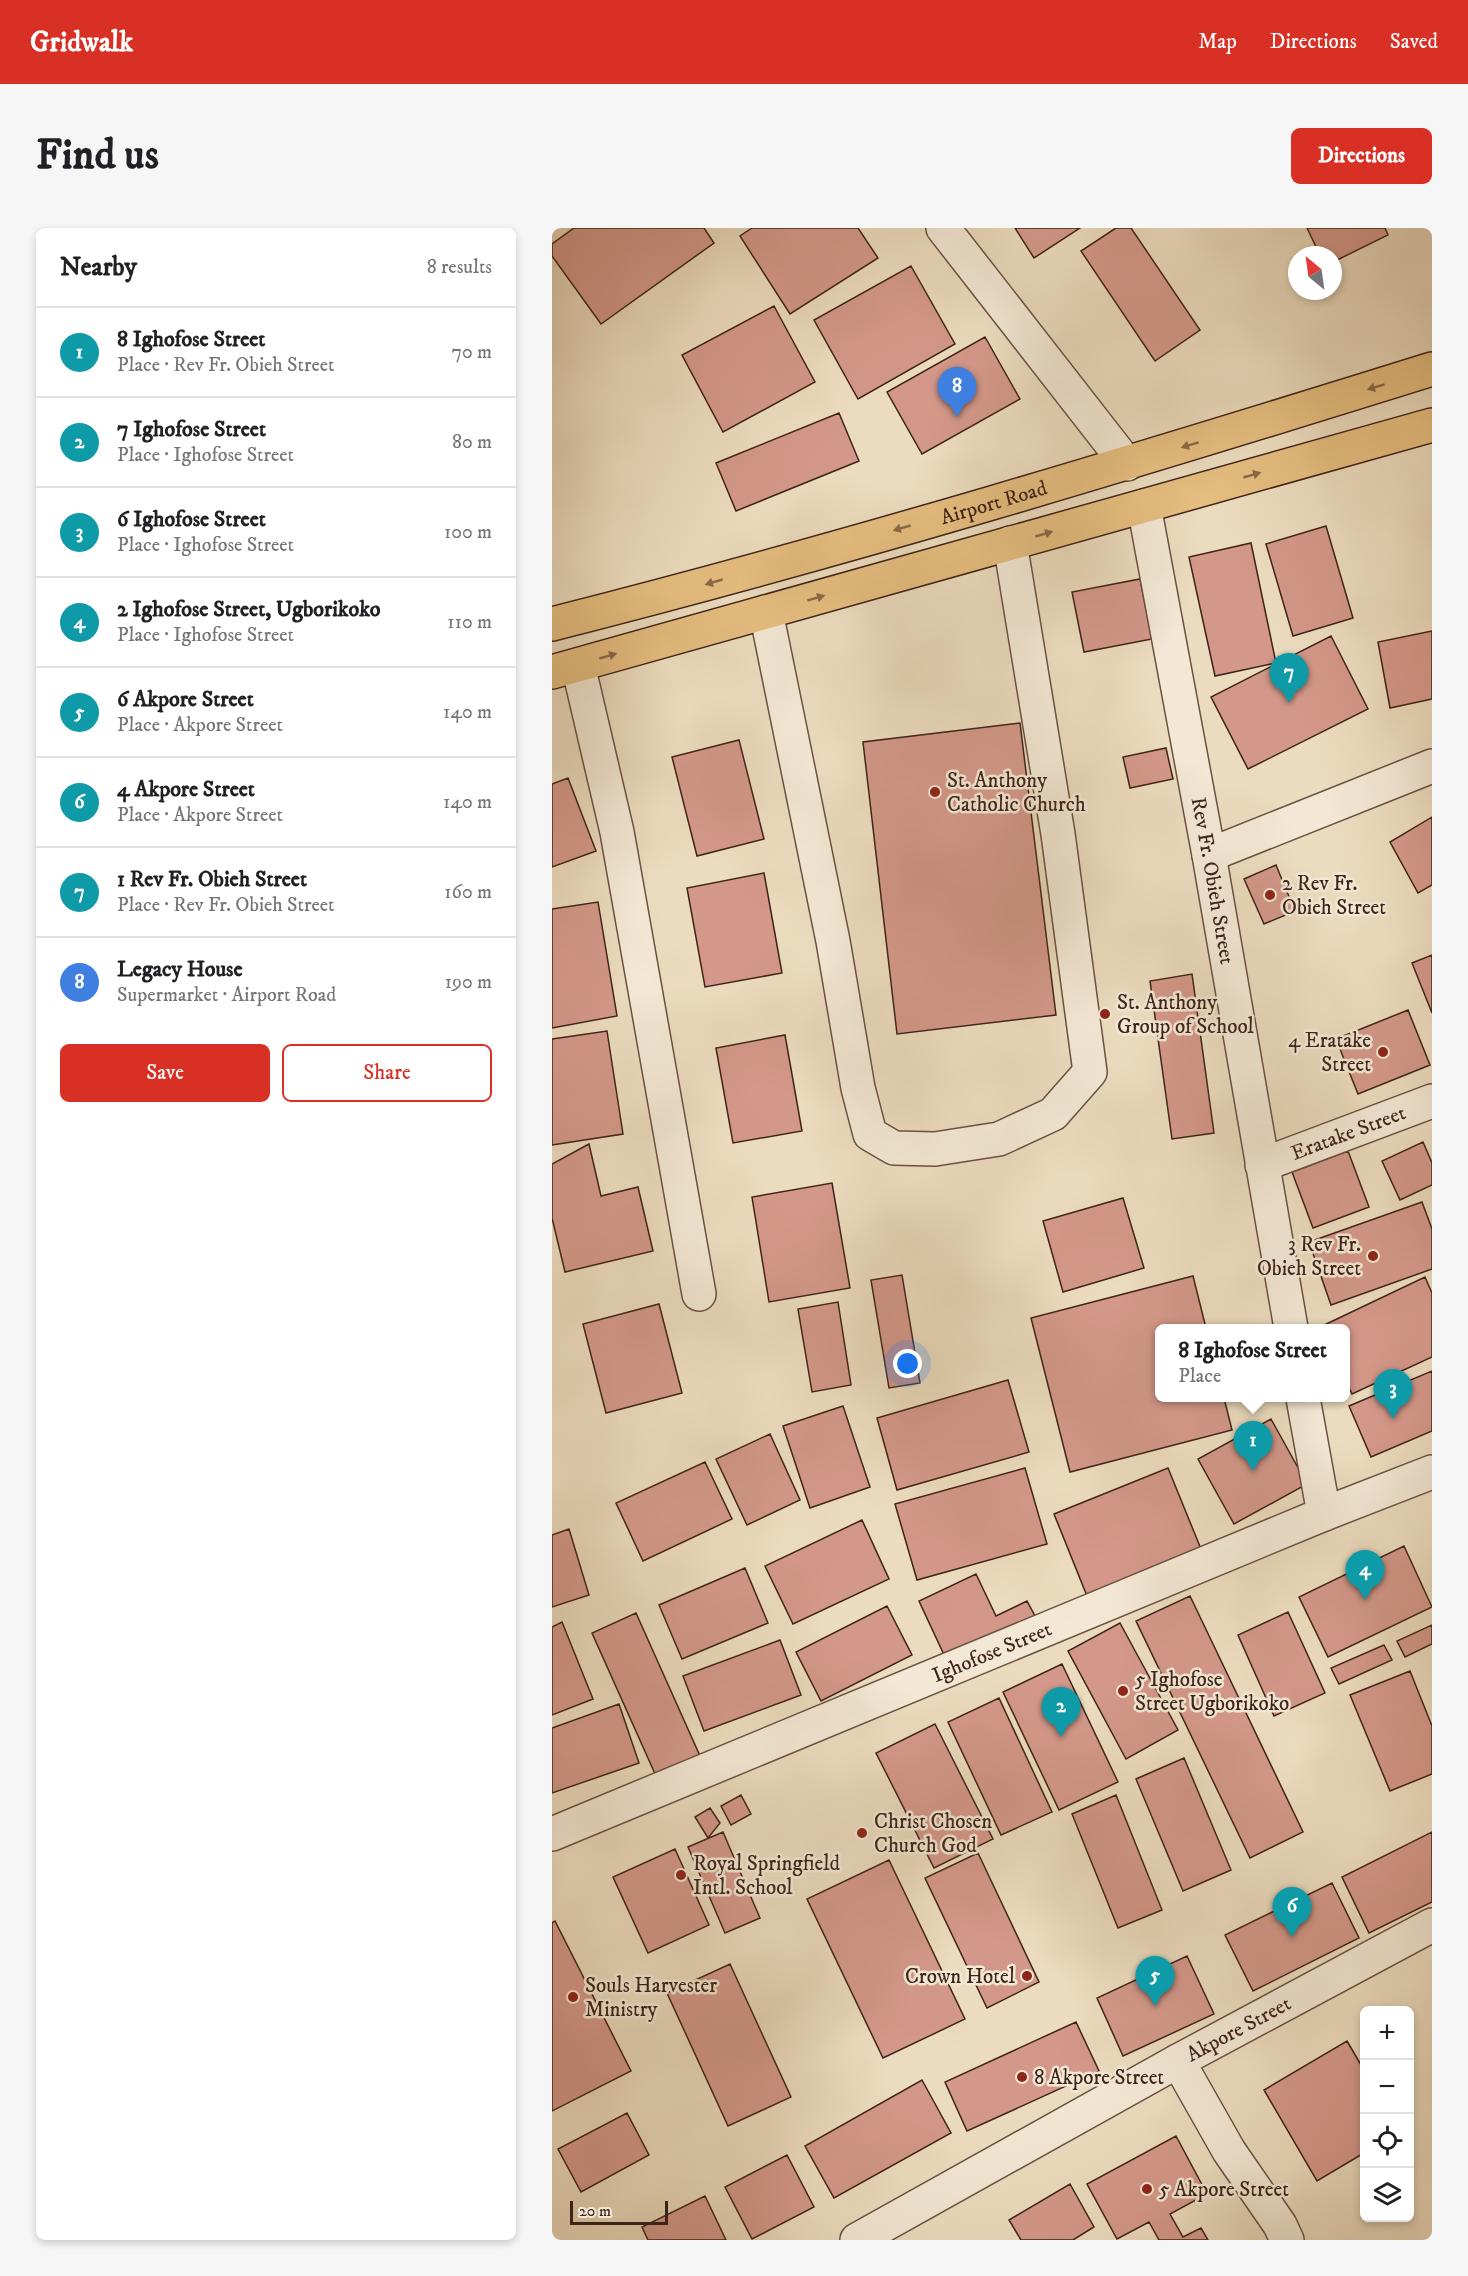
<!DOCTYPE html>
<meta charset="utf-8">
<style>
body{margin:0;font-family:"IM FELL DW Pica",serif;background:#f6f6f6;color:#202124}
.controls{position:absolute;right:18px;bottom:18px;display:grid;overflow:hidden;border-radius:9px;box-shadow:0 3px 9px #0003}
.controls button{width:54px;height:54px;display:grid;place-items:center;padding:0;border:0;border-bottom:2px solid #e0e0e0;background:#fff;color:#202124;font:30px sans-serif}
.compass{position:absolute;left:736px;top:18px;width:54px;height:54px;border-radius:50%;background:#fff;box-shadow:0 3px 9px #0003;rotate:331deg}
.scale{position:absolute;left:18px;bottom:15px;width:98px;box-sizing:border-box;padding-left:6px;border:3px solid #3e2319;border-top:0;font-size:16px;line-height:21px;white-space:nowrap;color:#3e2319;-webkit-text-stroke:4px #f3e8d5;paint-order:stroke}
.you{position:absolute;left:356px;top:1136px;width:21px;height:21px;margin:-15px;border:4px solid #fff;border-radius:50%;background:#1a73e8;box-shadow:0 0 0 9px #1a73e833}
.badge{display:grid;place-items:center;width:39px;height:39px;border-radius:50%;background:#d93025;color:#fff;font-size:20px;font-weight:700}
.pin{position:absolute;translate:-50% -50px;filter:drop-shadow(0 2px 3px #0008)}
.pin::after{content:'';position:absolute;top:32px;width:21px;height:18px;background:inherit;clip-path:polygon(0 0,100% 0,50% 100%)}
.popup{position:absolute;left:603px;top:1096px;width:195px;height:78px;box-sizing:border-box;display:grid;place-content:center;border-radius:9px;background:#fff;filter:drop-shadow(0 2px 4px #0005);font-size:20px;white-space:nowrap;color:#757577}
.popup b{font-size:22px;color:#202124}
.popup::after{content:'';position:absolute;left:50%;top:100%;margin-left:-12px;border:12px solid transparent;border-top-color:#fff}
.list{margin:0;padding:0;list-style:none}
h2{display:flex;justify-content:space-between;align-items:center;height:78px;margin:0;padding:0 24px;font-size:26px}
h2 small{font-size:20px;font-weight:400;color:#757577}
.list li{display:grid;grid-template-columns:39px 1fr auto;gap:18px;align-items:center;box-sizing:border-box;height:90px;padding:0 24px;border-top:2px solid #e0e0e0}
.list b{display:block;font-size:22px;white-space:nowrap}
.list p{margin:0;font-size:20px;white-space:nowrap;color:#757577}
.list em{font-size:20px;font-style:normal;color:#757577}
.actions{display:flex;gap:12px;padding:18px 24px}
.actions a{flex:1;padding:14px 0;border:2px solid #d93025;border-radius:9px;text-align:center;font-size:21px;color:#d93025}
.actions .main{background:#d93025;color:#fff}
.icon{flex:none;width:33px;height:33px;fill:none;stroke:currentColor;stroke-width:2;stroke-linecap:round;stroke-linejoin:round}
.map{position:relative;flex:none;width:880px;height:2012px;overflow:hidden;border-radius:9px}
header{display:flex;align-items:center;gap:36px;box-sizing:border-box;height:84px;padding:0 30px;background:#d93025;color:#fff}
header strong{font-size:28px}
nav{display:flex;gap:33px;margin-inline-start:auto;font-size:21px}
.intro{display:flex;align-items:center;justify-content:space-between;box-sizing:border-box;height:144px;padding:0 36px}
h1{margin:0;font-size:42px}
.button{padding:15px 27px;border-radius:9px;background:#d93025;color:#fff;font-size:21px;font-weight:700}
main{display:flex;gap:36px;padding:0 36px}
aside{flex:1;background:#fff;border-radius:9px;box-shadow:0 3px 9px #0003}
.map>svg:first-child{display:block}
</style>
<header>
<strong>Gridwalk</strong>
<nav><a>Map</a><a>Directions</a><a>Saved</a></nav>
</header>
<div class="intro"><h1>Find us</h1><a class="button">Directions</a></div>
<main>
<aside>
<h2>Nearby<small>8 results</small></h2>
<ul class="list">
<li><span class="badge" style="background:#0f9aa8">1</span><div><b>8 Ighofose Street</b><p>Place · Rev Fr. Obieh Street</p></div><em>70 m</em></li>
<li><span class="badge" style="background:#0f9aa8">2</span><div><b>7 Ighofose Street</b><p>Place · Ighofose Street</p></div><em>80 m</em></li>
<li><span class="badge" style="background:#0f9aa8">3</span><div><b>6 Ighofose Street</b><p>Place · Ighofose Street</p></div><em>100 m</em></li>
<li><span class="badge" style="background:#0f9aa8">4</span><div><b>2 Ighofose Street, Ugborikoko</b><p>Place · Ighofose Street</p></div><em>110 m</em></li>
<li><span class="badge" style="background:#0f9aa8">5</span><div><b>6 Akpore Street</b><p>Place · Akpore Street</p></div><em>140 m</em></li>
<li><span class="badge" style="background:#0f9aa8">6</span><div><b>4 Akpore Street</b><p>Place · Akpore Street</p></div><em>140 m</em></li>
<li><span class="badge" style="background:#0f9aa8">7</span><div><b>1 Rev Fr. Obieh Street</b><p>Place · Rev Fr. Obieh Street</p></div><em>160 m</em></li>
<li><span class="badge" style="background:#3f7fe0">8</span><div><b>Legacy House</b><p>Supermarket · Airport Road</p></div><em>190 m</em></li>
</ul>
<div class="actions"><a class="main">Save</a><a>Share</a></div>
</aside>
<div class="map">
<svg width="880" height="2012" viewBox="0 0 880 2012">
<rect width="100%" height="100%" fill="#ecdcbf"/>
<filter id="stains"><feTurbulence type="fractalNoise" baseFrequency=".00333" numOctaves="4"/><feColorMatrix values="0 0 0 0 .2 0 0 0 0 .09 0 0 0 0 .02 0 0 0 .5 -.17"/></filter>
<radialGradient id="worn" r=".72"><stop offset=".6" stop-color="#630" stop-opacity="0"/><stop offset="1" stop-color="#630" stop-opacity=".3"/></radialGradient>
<path fill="#d4988a" stroke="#3e2319" stroke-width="1.5" d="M 22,0 L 152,0 L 162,15 L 49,96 L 0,28 L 0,16 Z
M 200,0 L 306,0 L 326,30 L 238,86 L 188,8 Z
M 463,0 L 528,0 L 482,30 Z
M 564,0 L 579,0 L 648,102 L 603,133 L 529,23 Z
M 755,0 L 833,0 L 836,7 L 781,34 L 781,27 L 768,27 Z
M 359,38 L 403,116 L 306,171 L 262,92 Z
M 222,78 L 263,154 L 171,204 L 130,127 Z
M 433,109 L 468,171 L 370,226 L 335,164 Z
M 287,185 L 307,233 L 184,283 L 164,235 Z
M 774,298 L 801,390 L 741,408 L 714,316 Z
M 699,315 L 724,435 L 663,448 L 637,329 Z
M 588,351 L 600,411 L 532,424 L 520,364 Z
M 880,403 L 880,471 L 838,480 L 826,414 Z
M 779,408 L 816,481 L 696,541 L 659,469 Z
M 468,495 L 504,787 L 345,806 L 311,514 Z
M 187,512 L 212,611 L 145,628 L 120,529 Z
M 614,520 L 621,551 L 578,560 L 571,529 Z
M 16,550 L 44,623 L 0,639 L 0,556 Z
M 880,589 L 880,657 L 866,665 L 838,614 Z
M 724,637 L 743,683 L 712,696 L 692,651 Z
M 212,645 L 230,745 L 153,759 L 135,660 Z
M 46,674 L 65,788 L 0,800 L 0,681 Z
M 880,727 L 880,785 L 860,735 Z
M 640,746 L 662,905 L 620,911 L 598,753 Z
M 856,782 L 878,837 L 806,866 L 784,811 Z
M 55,803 L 71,906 L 0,917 L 0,811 Z
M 233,807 L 250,903 L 181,915 L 164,820 Z
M 871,914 L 880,935 L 880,957 L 848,972 L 830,933 Z
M 37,916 L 49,968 L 86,959 L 101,1023 L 13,1044 L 0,990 L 0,936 Z
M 796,923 L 817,979 L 761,1000 L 740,944 Z
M 280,955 L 298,1060 L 217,1074 L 200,969 Z
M 571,970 L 592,1040 L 511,1064 L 491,993 Z
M 870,974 L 880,1001 L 880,1041 L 779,1077 L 757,1014 Z
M 350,1047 L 368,1155 L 337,1160 L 319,1052 Z
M 641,1048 L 654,1100 L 608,1100 L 608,1170 L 672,1170 L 680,1202 L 518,1244 L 479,1090 Z
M 873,1049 L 880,1065 L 880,1129 L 800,1166 L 794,1153 L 794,1100 L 768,1099 Z
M 286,1074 L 299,1157 L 260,1164 L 246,1081 Z
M 107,1076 L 130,1165 L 54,1185 L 31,1096 Z
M 880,1143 L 880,1203 L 819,1229 L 797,1178 Z
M 456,1152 L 477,1224 L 345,1262 L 325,1190 Z
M 291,1178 L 318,1259 L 258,1280 L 231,1198 Z
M 719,1191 L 755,1256 L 682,1296 L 646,1231 Z
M 218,1206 L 248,1272 L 195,1297 L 164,1231 Z
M 153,1234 L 180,1291 L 91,1333 L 64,1275 Z
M 473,1240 L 495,1316 L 365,1352 L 343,1276 Z
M 616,1240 L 649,1321 L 535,1368 L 502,1286 Z
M 310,1292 L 337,1351 L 241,1396 L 213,1338 Z
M 17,1301 L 37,1367 L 0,1379 L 0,1307 Z
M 852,1318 L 880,1379 L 776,1429 L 747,1369 Z
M 193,1340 L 216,1395 L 130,1431 L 107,1377 Z
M 424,1346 L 444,1388 L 475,1373 L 483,1388 L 394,1431 L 367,1373 Z
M 638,1368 L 751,1604 L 698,1630 L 584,1393 Z
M 335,1378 L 360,1427 L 269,1473 L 244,1424 Z
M 736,1384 L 773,1465 L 722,1488 L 686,1407 Z
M 84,1385 L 148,1528 L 104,1548 L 40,1405 Z
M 10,1394 L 41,1471 L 0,1487 L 0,1399 Z
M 568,1395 L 626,1502 L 574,1531 L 516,1423 Z
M 880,1397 L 880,1416 L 853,1429 L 845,1413 Z
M 228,1412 L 249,1467 L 152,1503 L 131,1448 Z
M 832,1417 L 840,1432 L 787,1456 L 779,1440 Z
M 510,1436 L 566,1554 L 507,1582 L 451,1464 Z
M 858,1443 L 880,1498 L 880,1546 L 838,1563 L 798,1467 Z
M 447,1470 L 500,1584 L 449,1607 L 396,1494 Z
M 67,1476 L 87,1535 L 0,1565 L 0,1500 Z
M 383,1496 L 441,1611 L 382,1640 L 324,1525 Z
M 632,1530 L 679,1642 L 631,1663 L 584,1551 Z
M 189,1567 L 199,1586 L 179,1597 L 169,1578 Z
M 564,1567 L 610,1682 L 566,1700 L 520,1586 Z
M 158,1580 L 168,1595 L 156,1610 L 143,1589 Z
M 171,1604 L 208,1690 L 173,1705 L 136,1619 Z
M 880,1604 L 880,1674 L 817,1705 L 790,1649 Z
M 123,1621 L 157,1697 L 96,1725 L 61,1649 Z
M 426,1625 L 487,1754 L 435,1780 L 373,1650 Z
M 337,1632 L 413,1791 L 331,1830 L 255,1671 Z
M 780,1655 L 807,1710 L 701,1763 L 673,1707 Z
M 3,1693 L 79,1843 L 0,1883 L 0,1695 Z
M 635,1728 L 662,1786 L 571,1828 L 545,1770 Z
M 178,1736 L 239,1869 L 176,1898 L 115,1765 Z
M 524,1794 L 547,1843 L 415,1903 L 393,1854 Z
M 795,1813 L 812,1842 L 812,1925 L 765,1953 L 712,1862 Z
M 370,1852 L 399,1905 L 282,1970 L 253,1918 Z
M 75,1885 L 97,1927 L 29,1964 L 6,1921 Z
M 624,1908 L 655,1966 L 618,1986 L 631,2009 L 649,2000 L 656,2012 L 607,2012 L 597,1994 L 565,2011 L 535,1956 Z
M 235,1927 L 262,1979 L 200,2011 L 173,1959 Z
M 518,1956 L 542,1999 L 521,2012 L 469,2012 L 457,1992 Z
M 153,1968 L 174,2012 L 96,2012 L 90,1999 Z"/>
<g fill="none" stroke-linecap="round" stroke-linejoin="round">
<defs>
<g id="minor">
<path d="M 391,0 L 575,236"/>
<path id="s1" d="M 592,278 L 657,627 L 739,1100"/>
<path d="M 214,384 L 281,713 L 306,860 L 318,906 L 342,920 L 383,921 L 447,911 L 501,886 L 538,844 L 506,606 L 458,315"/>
<path d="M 26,437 L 65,604 L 147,1066"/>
<path d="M 657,627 L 880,538"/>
<path id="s2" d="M 710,937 L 880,873"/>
<path d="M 751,1170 L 772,1286"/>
<path id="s3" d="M 0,1606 L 772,1286 L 880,1244"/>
<path d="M 626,1833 L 677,1923 L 728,1997 L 735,2012"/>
<path id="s4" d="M 305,2012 L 626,1833 L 880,1697"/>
</g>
<g id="major">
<path id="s5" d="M 0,396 C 296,321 588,232 880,141"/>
<path d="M 0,444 L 880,197"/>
</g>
</defs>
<use href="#minor" stroke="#6a5142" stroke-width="36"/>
<use href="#major" stroke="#3e2319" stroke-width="36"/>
<use href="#minor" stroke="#f3e8d5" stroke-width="33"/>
<use href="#major" stroke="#e6be80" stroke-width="33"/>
</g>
<defs><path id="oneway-solid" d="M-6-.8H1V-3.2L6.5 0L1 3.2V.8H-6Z" transform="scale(1.5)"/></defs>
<g fill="#8a6947">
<use href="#oneway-solid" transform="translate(824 159) rotate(163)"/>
<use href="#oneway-solid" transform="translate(638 217) rotate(163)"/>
<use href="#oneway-solid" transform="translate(700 247) rotate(-16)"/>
<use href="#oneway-solid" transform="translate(350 300) rotate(164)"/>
<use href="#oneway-solid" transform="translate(492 306) rotate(-16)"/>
<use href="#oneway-solid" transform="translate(162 354) rotate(164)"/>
<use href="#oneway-solid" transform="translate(264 370) rotate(-16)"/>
<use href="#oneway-solid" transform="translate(56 428) rotate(-16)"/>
</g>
<g fill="#8f2418" stroke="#f3e8d5" stroke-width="2">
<circle cx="383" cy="564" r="6"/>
<circle cx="718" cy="667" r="6"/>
<circle cx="553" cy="786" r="6"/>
<circle cx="831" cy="824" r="6"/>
<circle cx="821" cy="1028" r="6"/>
<circle cx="571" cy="1463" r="6"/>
<circle cx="310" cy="1605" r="6"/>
<circle cx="129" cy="1647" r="6"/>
<circle cx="475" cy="1748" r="6"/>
<circle cx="21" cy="1769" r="6"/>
<circle cx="470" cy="1849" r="6"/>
<circle cx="595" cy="1961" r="6"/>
</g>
<g text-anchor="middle" stroke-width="5" stroke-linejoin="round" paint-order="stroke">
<g font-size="21" fill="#3e2319" stroke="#f3e8d5">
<text dy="7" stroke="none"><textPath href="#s5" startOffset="458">Airport Road</textPath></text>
<text dy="7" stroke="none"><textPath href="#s1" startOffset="381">Rev Fr. Obieh Street</textPath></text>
<text dy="7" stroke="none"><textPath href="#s2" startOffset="92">Eratake Street</textPath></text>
<text dy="7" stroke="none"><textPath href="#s3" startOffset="476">Ighofose Street</textPath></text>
<text dy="7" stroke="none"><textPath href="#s4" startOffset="436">Akpore Street</textPath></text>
</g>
<g font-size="21" fill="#3e2319" stroke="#f3e8d5" text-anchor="start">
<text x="395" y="559">St. Anthony<tspan x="395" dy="24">Catholic Church</tspan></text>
<text x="730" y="662">2 Rev Fr.<tspan x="730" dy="24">Obieh Street</tspan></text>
<text x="565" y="781">St. Anthony<tspan x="565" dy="24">Group of School</tspan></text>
<text x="819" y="819" text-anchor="end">4 Eratake<tspan x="819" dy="24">Street</tspan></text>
<text x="809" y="1023" text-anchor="end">3 Rev Fr.<tspan x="809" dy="24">Obieh Street</tspan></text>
<text x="583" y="1458">5 Ighofose<tspan x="583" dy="24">Street Ugborikoko</tspan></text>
<text x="322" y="1600">Christ Chosen<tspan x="322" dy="24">Church God</tspan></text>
<text x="141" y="1642">Royal Springfield<tspan x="141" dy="24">Intl. School</tspan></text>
<text x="463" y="1755" text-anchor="end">Crown Hotel</text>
<text x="33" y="1764">Souls Harvester<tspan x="33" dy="24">Ministry</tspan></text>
<text x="482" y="1856">8 Akpore Street</text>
<text x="607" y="1968">5 Akpore Street</text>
</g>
</g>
<rect width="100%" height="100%" filter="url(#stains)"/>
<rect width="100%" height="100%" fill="url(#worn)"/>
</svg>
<div class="controls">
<button>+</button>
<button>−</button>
<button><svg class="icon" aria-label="locate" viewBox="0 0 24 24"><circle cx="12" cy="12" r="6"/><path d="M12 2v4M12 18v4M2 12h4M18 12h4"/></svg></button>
<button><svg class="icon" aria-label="layers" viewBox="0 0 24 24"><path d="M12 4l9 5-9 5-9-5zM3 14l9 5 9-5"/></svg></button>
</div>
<svg class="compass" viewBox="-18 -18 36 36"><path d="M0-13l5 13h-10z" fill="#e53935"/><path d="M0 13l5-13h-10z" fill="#757577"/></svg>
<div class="scale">20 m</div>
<div class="you"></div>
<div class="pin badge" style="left:701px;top:1243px;background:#0f9aa8">1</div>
<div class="popup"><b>8 Ighofose Street</b>Place</div>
<div class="pin badge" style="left:509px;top:1509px;background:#0f9aa8">2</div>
<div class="pin badge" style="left:841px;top:1191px;background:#0f9aa8">3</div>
<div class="pin badge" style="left:813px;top:1372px;background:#0f9aa8">4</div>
<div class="pin badge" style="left:603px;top:1778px;background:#0f9aa8">5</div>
<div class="pin badge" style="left:740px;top:1709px;background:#0f9aa8">6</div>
<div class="pin badge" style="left:737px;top:475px;background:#0f9aa8">7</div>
<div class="pin badge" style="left:405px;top:189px;background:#3f7fe0">8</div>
</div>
</main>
